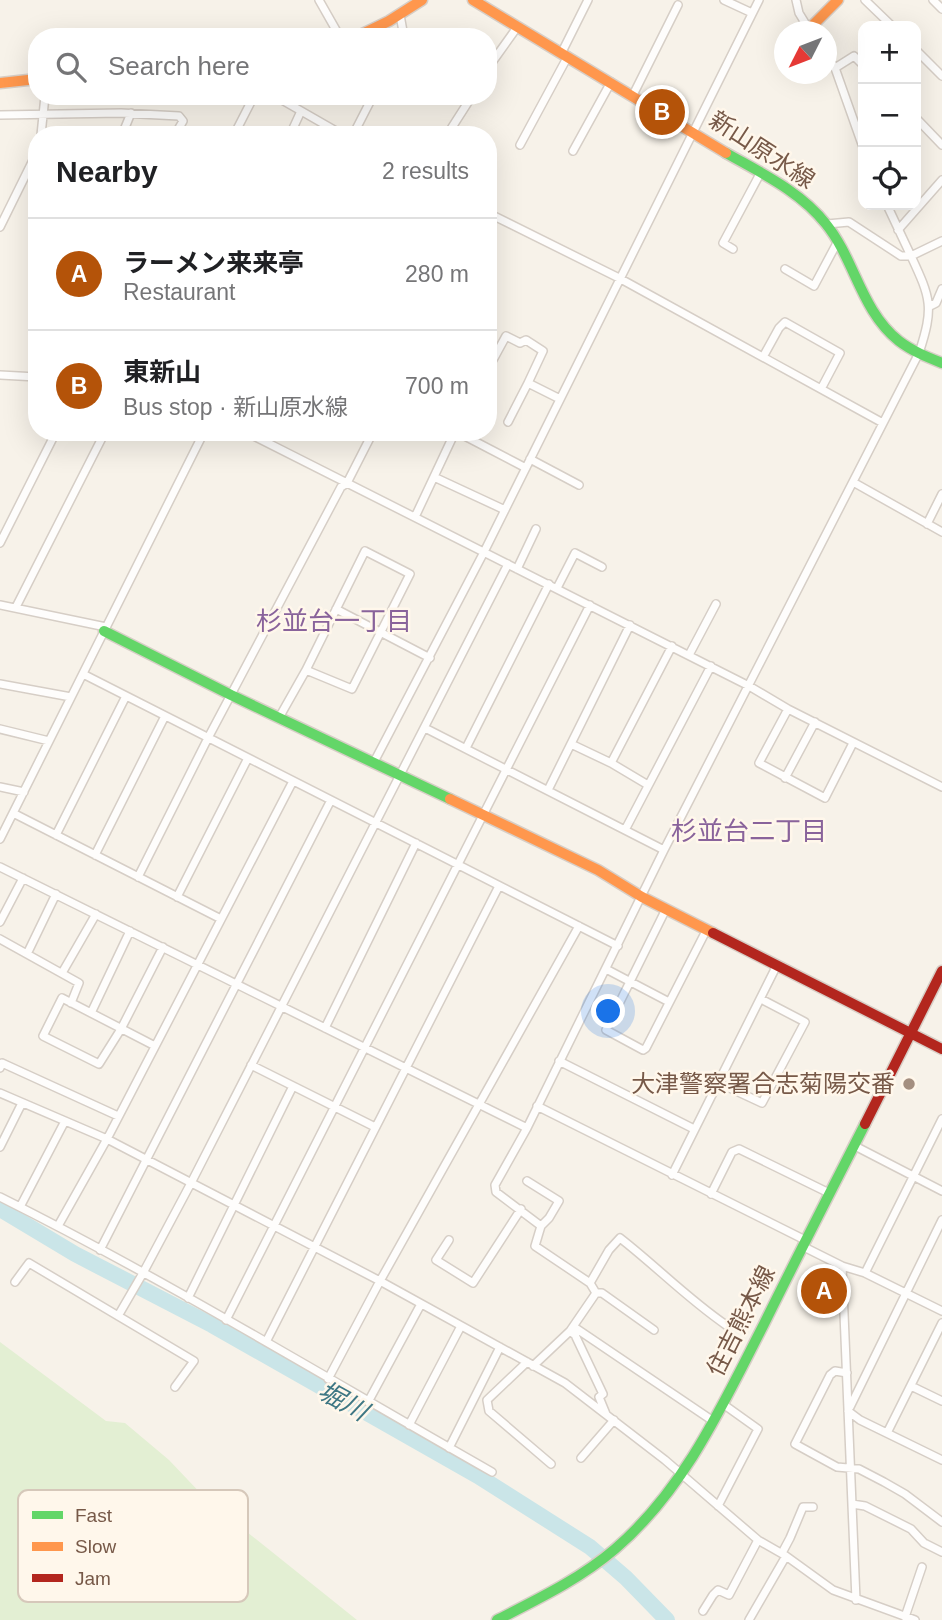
<!DOCTYPE html>
<meta charset="utf-8">
<style>
body{margin:0;font-family:Arial,"Noto Sans JP",sans-serif;background:#f6f6f6;color:#202124}
.controls{position:absolute;right:21px;top:21px;display:grid;overflow:hidden;border-radius:14px;box-shadow:0 7px 28px #0002}
.controls button{width:63px;height:63px;display:grid;place-items:center;padding:0;border:0;border-bottom:2px solid #e0e0e0;background:#fff;color:#202124;font:35px sans-serif}
.compass{position:absolute;left:774px;top:21px;width:63px;height:63px;border-radius:50%;background:#fff;box-shadow:0 7px 28px #0002;rotate:228deg}
.you{position:absolute;left:609px;top:1012px;width:24px;height:24px;margin:-18px;border:5px solid #fff;border-radius:50%;background:#1a73e8;box-shadow:0 0 0 10px #1a73e833}
.badge{display:grid;place-items:center;width:46px;height:46px;border-radius:50%;background:#b45309;color:#fff;font-size:23px;font-weight:700}
.pin{position:absolute;translate:-50% -50%;border:4px solid #fff;box-shadow:0 2px 7px #0006}
.list{margin:0;padding:0;list-style:none}
h2{display:flex;justify-content:space-between;align-items:center;height:91px;margin:0;padding:0 28px;font-size:30px}
h2 small{font-size:23px;font-weight:400;color:#757577}
.list li{display:grid;grid-template-columns:46px 1fr auto;gap:21px;align-items:center;box-sizing:border-box;height:112px;padding:0 28px;border-top:2px solid #e0e0e0}
.list b{display:block;font-size:26px;white-space:nowrap}
.list p{margin:0;font-size:23px;white-space:nowrap;color:#757577}
.list em{font-size:23px;font-style:normal;color:#757577}
.icon{flex:none;width:38px;height:38px;fill:none;stroke:currentColor;stroke-width:2;stroke-linecap:round;stroke-linejoin:round}
.map{position:relative;flex:none;width:942px;height:1620px;overflow:hidden}
.search{position:absolute;background:#fff;box-shadow:0 7px 28px #0002;left:28px;top:28px;width:469px;height:77px;display:flex;align-items:center;gap:18px;box-sizing:border-box;padding:0 24px;border-radius:28px;color:#757577;font-size:26px}
.panel{position:absolute;background:#fff;box-shadow:0 7px 28px #0002;left:28px;top:126px;width:469px;height:315px;border-radius:28px}
.map>svg:first-child{display:block}
</style>
<div class="map">
<svg width="942" height="1620" viewBox="0 0 942 1620">
<rect width="100%" height="100%" fill="#f7f2e9"/>
<path fill="#e3efd3" d="M 0,1342 L 106,1421 L 125,1423 L 169,1460 L 207,1500 L 357,1620 L 0,1620 Z"/>
<g fill="none" stroke-linecap="round" stroke-linejoin="round">
<path stroke="#cae5e8" stroke-width="16" d="M 0,1209 L 75,1254 L 212,1325 L 478,1476 L 590,1547 L 626,1578 L 667,1620"/>
<defs>
<path id="street" d="M 319,0 L 340,37
M 724,0 L 752,13
M 796,0 L 799,13 L 810,31
M 865,0 L 892,26
M 933,0 L 942,9
M 400,15 L 404,37
M 916,50 L 942,76
M 562,52 L 588,0
M 827,56 L 835,68 L 863,147
M 488,68 L 518,26
M 835,68 L 854,56 L 863,65
M 633,95 L 678,5
M 275,96 L 343,135
M 0,115 L 121,113 L 179,116 L 183,121 L 175,135
M 916,118 L 942,145
M 449,132 L 472,96
M 41,135 L 45,96
M 122,135 L 131,113
M 234,135 L 254,96
M 290,135 L 301,111
M 353,135 L 373,96
M 520,145 L 568,56
M 573,151 L 611,82
M 887,205 L 911,256 L 942,241
M 488,213 L 619,278 L 881,422
M 0,227 L 37,152
M 898,230 L 942,180
M 733,249 L 723,243 L 761,172
M 785,269 L 814,286 L 838,241
M 930,306 L 936,303 L 942,289
M 763,357 L 779,328 L 785,322 L 840,353 L 821,389
M 488,369 L 506,336 L 520,343 L 526,340 L 543,351 L 528,383
M 0,375 L 37,377
M 508,422 L 528,383 L 560,399
M 246,432 L 749,686 L 788,709 L 942,787
M 457,432 L 526,468
M 530,459 L 579,485
M 434,477 L 505,510
M 853,482 L 942,532
M 415,517 L 455,432
M 927,524 L 942,494
M 0,543 L 56,432
M 365,551 L 410,574 L 352,689 L 306,670 Z
M 517,569 L 536,529
M 557,588 L 575,553 L 602,567
M 0,605 L 106,627
M 16,607 L 105,432
M 336,609 L 430,658
M 689,655 L 716,604
M 83,674 L 618,946
M 0,684 L 71,697
M 788,709 L 759,763 L 825,798 L 853,743
M 280,716 L 306,670
M 425,728 L 664,850
M 0,729 L 49,741
M 571,744 L 611,763
M 466,748 L 549,584
M 374,762 L 484,552 L 759,0
M 785,778 L 815,722
M 648,785 L 611,763 L 672,646
M 0,787 L 24,792
M 548,790 L 630,625
M 13,813 L 221,919
M 625,830 L 711,666
M 56,835 L 126,696
M 0,839 L 204,432
M 95,855 L 165,716
M 0,867 L 527,1128
M 138,877 L 208,738 L 341,487 L 347,483 L 373,432
M 177,897 L 248,758
M 666,909 L 606,1030 L 643,1050 L 646,1048 L 707,929
M 0,922 L 23,878
M 0,939 L 79,983 L 71,1003
M 27,954 L 56,894
M 606,969 L 669,1002
M 62,973 L 96,914
M 91,1013 L 130,931
M 325,1028 L 416,843
M 155,1046 L 62,998 L 43,1036 L 99,1064 L 121,1029 L 163,947
M 559,1061 L 694,1129
M 251,1065 L 375,1127
M 0,1068 L 2,1063 L 118,1116
M 719,1083 L 762,1103 L 805,1022 L 761,999
M 0,1093 L 107,1139 L 380,1281 L 565,1383 L 665,1460 L 758,1540 L 786,1556 L 833,1590 L 915,1620
M 537,1106 L 805,1240
M 853,1145 L 942,1191
M 0,1147 L 22,1103
M 672,1175 L 777,965
M 527,1181 L 559,1201 L 549,1218 L 541,1226
M 711,1194 L 732,1152 L 739,1149 L 829,1193
M 0,1197 C 168,1281 328,1379 492,1472
M 20,1207 L 65,1121
M 58,1226 L 107,1139 L 293,781
M 449,1240 L 436,1260 L 473,1283 L 521,1209
M 802,1246 L 842,1266 L 865,1273 L 942,1311
M 100,1250 L 331,800
M 842,1266 L 856,1600
M 865,1273 L 942,1119
M 15,1282 L 29,1263 L 194,1361 L 175,1387
M 590,1283 L 609,1250 L 620,1238 C 656,1266 688,1299 726,1325
M 596,1293 L 602,1293 L 654,1330
M 188,1298 L 293,1086
M 118,1316 L 143,1273 L 191,1183 L 508,564
M 226,1320 L 590,605
M 574,1327 L 713,1421
M 266,1342 L 499,886
M 527,1362 L 487,1400 L 489,1411 L 551,1464
M 533,1366 L 570,1331
M 847,1373 L 835,1371 L 830,1375 L 795,1444 L 837,1467 L 859,1469 L 884,1482 L 905,1494 L 942,1522
M 328,1379 L 380,1281 L 579,926
M 911,1386 L 942,1401
M 368,1402 L 421,1304
M 850,1407 L 942,1220
M 848,1411 L 860,1420 L 942,1460
M 606,1414 L 599,1397 L 603,1394 L 575,1335 L 570,1331 L 596,1293 L 590,1283 L 535,1246 L 541,1226 L 496,1192 L 495,1185 L 527,1128 L 664,850 L 919,353 C 934,307 931,299 911,256 L 901,256 L 849,222 L 827,224
M 409,1425 L 461,1326
M 887,1433 L 942,1323
M 449,1448 L 500,1347
M 581,1458 L 614,1420
M 852,1504 L 865,1506 L 911,1529 L 924,1543 L 942,1552
M 718,1506 L 758,1429 L 723,1404
M 782,1553 L 790,1538 L 803,1507 L 813,1507
M 703,1611 L 713,1595 L 718,1590 L 729,1595 L 758,1540
M 905,1617 L 922,1567
M 749,1620 L 786,1556"/>
<path id="fast" d="M 726,153 C 761,173 800,191 826,224 C 855,260 861,311 899,341 C 912,351 927,357 942,363
M 104,631 L 231,695 L 450,799
M 497,1620 C 538,1599 580,1579 615,1549 C 685,1489 723,1404 764,1324 C 797,1257 831,1191 865,1124"/>
<path id="slow" d="M 473,0 L 726,153
M 809,29 L 838,0
M 356,37 L 389,21 L 422,0
M 0,83 L 37,79
M 450,799 L 598,870 L 642,897 L 713,933"/>
<path id="jam" d="M 713,933 L 942,1049
M 865,1124 L 942,971"/>
</defs>
<use href="#street" stroke="#d6cec6" stroke-width="10"/>
<use href="#fast" stroke="#d7cec6" stroke-width="13"/>
<use href="#slow" stroke="#d7cec6" stroke-width="13"/>
<use href="#jam" stroke="#d7cec6" stroke-width="13"/>
<use href="#street" stroke="#fefdfc" stroke-width="7"/>
<use href="#fast" stroke="#63d668" stroke-width="10"/>
<use href="#slow" stroke="#ff974d" stroke-width="10"/>
<use href="#jam" stroke="#b3261e" stroke-width="10"/>
</g>
<circle fill="#a48f80" stroke="#fff7eb" stroke-width="2.5" cx="909" cy="1084" r="7"/>
<g text-anchor="middle" stroke-width="5" stroke-linejoin="round" paint-order="stroke">
<g font-size="24" fill="#775948" stroke="#fff7eb">
<text transform="translate(762 150) rotate(33)" y="8">新山原水線</text>
<text transform="translate(741 1321) rotate(-63)" y="8">住吉熊本線</text>
</g>
<g font-size="24" fill="#775948" stroke="#fff7eb" text-anchor="end">
<text x="895" y="1092">大津警察署合志菊陽交番</text>
</g>
<g font-size="26" fill="#89639b" stroke="#fff7eb">
<text x="334" y="630">杉並台一丁目</text>
<text x="749" y="840">杉並台二丁目</text>
</g>
<g font-size="26" font-style="italic" fill="#3e7784" stroke="#fff7eb">
<text transform="translate(343 1401) rotate(29)" y="9">堀川</text>
</g>
</g>
<rect x="18" y="1490" width="230" height="112" rx="10" fill="#fff7eb" stroke="#d6c8ba" stroke-width="2"/>
<rect x="32" y="1511" width="31" height="8" fill="#63d668"/>
<rect x="32" y="1542" width="31" height="9" fill="#ff974d"/>
<rect x="32" y="1574" width="31" height="8" fill="#b3261e"/>
<g font-size="19" fill="#775948">
<text x="75" y="1522">Fast</text>
<text x="75" y="1553">Slow</text>
<text x="75" y="1585">Jam</text>
</g>
</svg>
<div class="controls">
<button>+</button>
<button>−</button>
<button><svg class="icon" aria-label="locate" viewBox="0 0 24 24"><circle cx="12" cy="12" r="6"/><path d="M12 2v4M12 18v4M2 12h4M18 12h4"/></svg></button>
</div>
<svg class="compass" viewBox="-18 -18 36 36"><path d="M0-13l5 13h-10z" fill="#e53935"/><path d="M0 13l5-13h-10z" fill="#757577"/></svg>
<div class="you"></div>
<div class="pin badge" style="left:824px;top:1291px">A</div>
<div class="pin badge" style="left:662px;top:112px">B</div>
<div class="search"><svg class="icon" aria-label="search" viewBox="0 0 24 24"><circle cx="10" cy="10" r="6"/><path d="M15 15l6 6"/></svg>Search here</div>
<section class="panel">
<h2>Nearby<small>2 results</small></h2>
<ul class="list">
<li><span class="badge">A</span><div><b>ラーメン来来亭</b><p>Restaurant</p></div><em>280 m</em></li>
<li><span class="badge">B</span><div><b>東新山</b><p>Bus stop · 新山原水線</p></div><em>700 m</em></li>
</ul>
</section>
</div>
